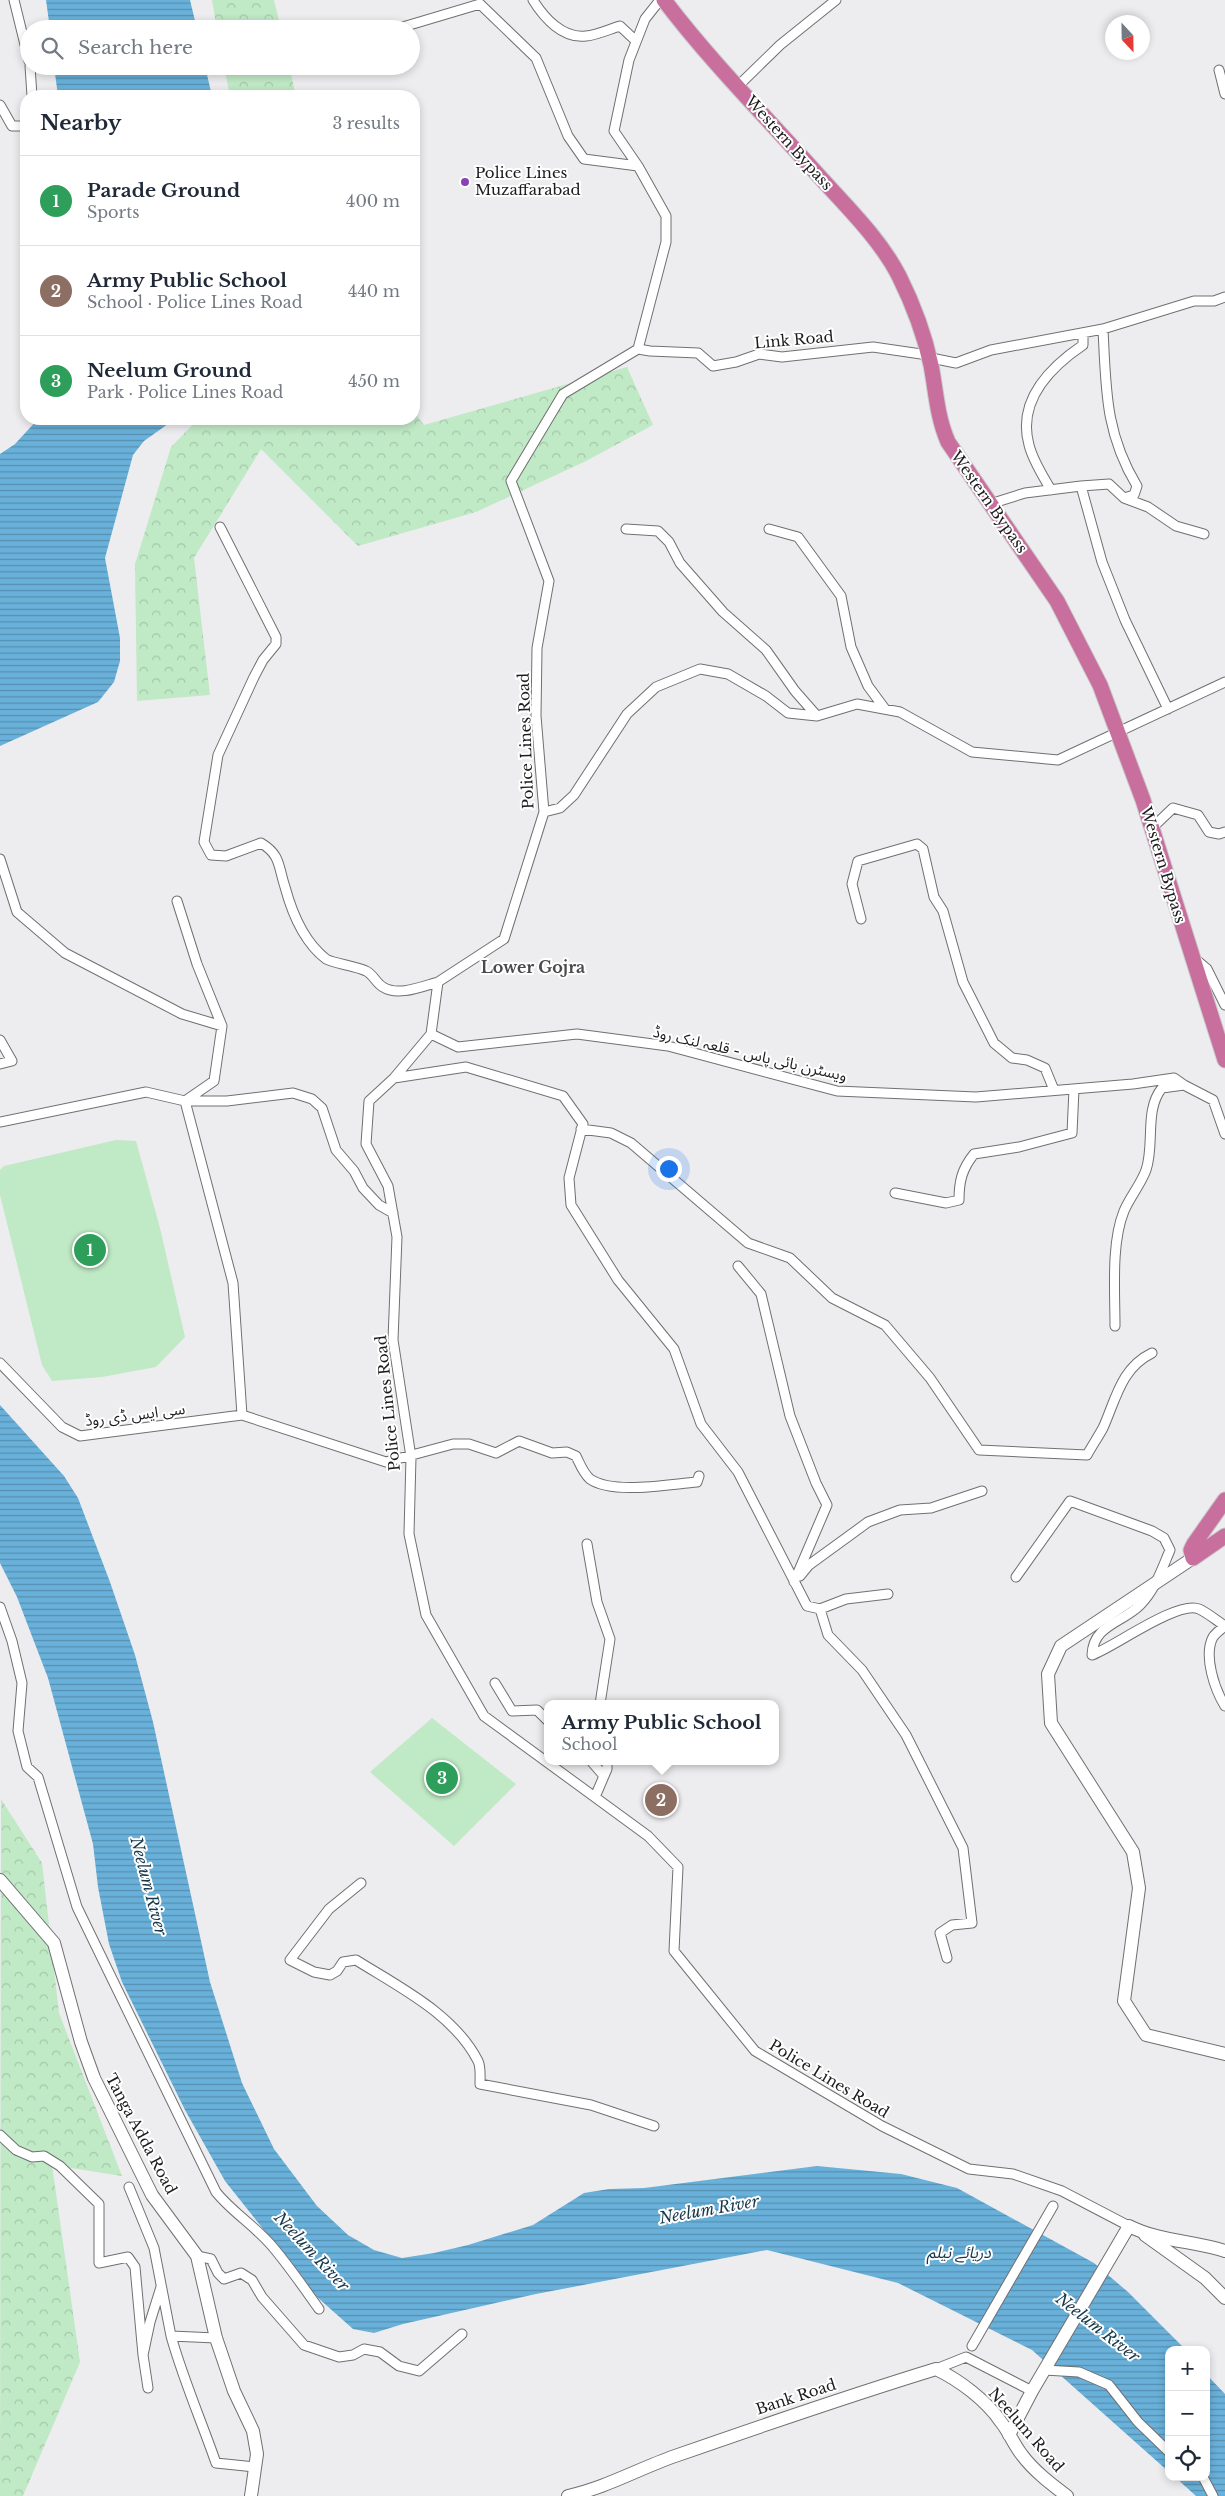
<!DOCTYPE html>
<meta charset="utf-8">
<style>
body{margin:0;font-family:"Libre Baskerville","Noto Sans Arabic",serif;background:#f6f6f7;color:#1f2937}
.controls{position:absolute;right:15px;bottom:15px;display:grid;overflow:hidden;border-radius:10px;box-shadow:0 2px 8px #0003}
.controls button{width:45px;height:45px;display:grid;place-items:center;padding:0;border:0;border-bottom:1px solid #e0e1e3;background:#fff;color:#1f2937;font:25px sans-serif}
.compass{position:absolute;left:1105px;top:15px;width:45px;height:45px;border-radius:50%;background:#fff;box-shadow:0 2px 8px #0003;rotate:158deg}
.you{position:absolute;left:668px;top:1168px;width:18px;height:18px;margin:-12px;border:4px solid #fff;border-radius:50%;background:#1a73e8;box-shadow:0 0 0 8px #1a73e833}
.badge{display:grid;place-items:center;width:32px;height:32px;border-radius:50%;background:#b45309;color:#fff;font-size:16px;font-weight:700}
.pin{position:absolute;translate:-50% -50%;border:2px solid #fff;box-shadow:0 1px 5px #0006}
.popup{position:absolute;left:544px;top:1700px;width:235px;height:65px;box-sizing:border-box;display:grid;place-content:center;border-radius:10px;background:#fff;filter:drop-shadow(0 1px 4px #0005);font-size:16px;white-space:nowrap;color:#747a83}
.popup b{font-size:19px;color:#1f2937}
.popup::after{content:'';position:absolute;left:50%;top:100%;margin-left:-10px;border:10px solid transparent;border-top-color:#fff}
.list{margin:0;padding:0;list-style:none}
h2{display:flex;justify-content:space-between;align-items:center;height:65px;margin:0;padding:0 20px;font-size:21px}
h2 small{font-size:16px;font-weight:400;color:#747a83}
.list li{display:grid;grid-template-columns:32px 1fr auto;gap:15px;align-items:center;box-sizing:border-box;height:90px;padding:0 20px;border-top:1px solid #e0e1e3}
.list b{display:block;font-size:19px;white-space:nowrap}
.list p{margin:0;font-size:16px;white-space:nowrap;color:#747a83}
.list em{font-size:16px;font-style:normal;color:#747a83}
.icon{flex:none;width:28px;height:28px;fill:none;stroke:currentColor;stroke-width:2;stroke-linecap:round;stroke-linejoin:round}
.map{position:relative;flex:none;width:1225px;height:2496px;overflow:hidden}
.search{position:absolute;background:#fff;box-shadow:0 2px 8px #0003;left:20px;top:20px;width:400px;height:55px;display:flex;align-items:center;gap:12px;box-sizing:border-box;padding:0 18px;border-radius:28px;color:#747a83;font-size:19px}
.panel{position:absolute;background:#fff;box-shadow:0 2px 8px #0003;left:20px;top:90px;width:400px;height:335px;border-radius:20px}
.map>svg:first-child{display:block}
</style>
<div class="map">
<svg width="1225" height="2496" viewBox="0 0 1225 2496">
<defs>
<pattern id="forest-crowns" width="20" height="18" patternUnits="userSpaceOnUse" patternTransform="scale(1.25)"><rect width="20" height="18" fill="#c0e9c5"/><path d="M2 6a3 3 0 1 1 6 0M12 15a3 3 0 1 1 6 0" fill="none" stroke="#a5c7a9"/></pattern>
<pattern id="water-rules" width="6" height="5" patternUnits="userSpaceOnUse" patternTransform="scale(1.25)"><rect width="6" height="5" fill="#69b1da"/><path d="M0 2.5h6" fill="none" stroke="#568fb0"/></pattern>
</defs>
<rect width="100%" height="100%" fill="#ededf0"/>
<path fill="url(#forest-crowns)" d="M 212,0 L 274,0 L 281,29 L 217,29 Z
M 224,66 L 289,66 L 296,96 L 230,96 Z
M 627,367 L 653,425 L 586,461 L 476,512 L 358,546 L 261,449 L 194,558 L 210,695 L 137,701 L 135,564 L 171,447 L 198,419 L 414,419 L 414,412 L 424,425 Z
M 1,1799 L 42,1863 L 59,2013 L 122,2176 L 52,2165 L 80,2362 L 23,2496 L 0,2496 Z"/>
<path fill="#c0e9c5" d="M 116,1140 L 136,1141 L 160,1228 L 185,1337 L 156,1367 L 102,1377 L 52,1381 L 42,1365 L 0,1195 L 0,1170 L 4,1166 Z
M 432,1718 L 516,1784 L 454,1846 L 370,1772 Z"/>
<path fill="url(#water-rules)" d="M 46,0 L 190,0 L 197,29 L 50,29 Z
M 54,66 L 205,66 L 212,96 L 58,96 Z
M 38,419 L 175,419 L 144,441 L 133,455 L 105,558 L 120,638 L 120,661 L 114,682 L 98,702 L 0,746 L 0,454 L 15,444 Z
M 0,1405 L 64,1476 L 78,1498 L 110,1582 L 135,1655 L 153,1722 L 210,1982 L 242,2083 L 274,2149 L 317,2206 L 348,2235 L 374,2250 L 402,2258 L 434,2253 L 468,2245 L 533,2225 L 584,2193 L 609,2189 L 644,2188 L 817,2166 L 901,2174 L 957,2188 L 1094,2263 L 1128,2292 L 1186,2350 L 1169,2350 L 1169,2472 L 1032,2350 L 898,2283 L 767,2250 L 536,2294 L 403,2324 L 374,2333 L 353,2329 L 317,2297 L 225,2181 L 185,2110 L 122,1982 L 109,1944 L 98,1887 L 93,1844 L 48,1678 L 17,1597 L 0,1563 Z
M 1206,2374 L 1225,2394 L 1225,2496 L 1196,2496 L 1175,2477 L 1206,2477 Z"/>
<g fill="none" stroke-linecap="round" stroke-linejoin="round">
<defs>
<path id="street" d="M 14,0 L 29,61
M 533,0 C 544,18 563,39 586,36 C 597,35 610,29 620,26 L 636,41
M 396,29 L 480,4 L 536,58 L 568,136 L 584,159 L 638,166 L 666,216 L 666,242 L 638,349 L 563,394 L 511,481 L 549,581 L 537,648 L 536,716 L 544,812 L 504,939 L 438,982 L 431,1034 L 394,1078 L 369,1101 L 366,1144 L 388,1186 L 397,1237 L 393,1340 L 411,1457 L 409,1534 L 426,1615 L 484,1716 L 648,1836 L 678,1867 L 674,1951 L 755,2051 L 882,2126 L 969,2169 L 1013,2174 L 1062,2191 L 1129,2226
M 30,66 L 32,96
M 1219,70 L 1225,94
M 738,86 L 780,45 L 836,0
M 0,105 L 12,126 L 26,126
M 638,166 L 614,131 L 629,60 L 645,19 L 660,0
M 1103,329 C 1106,389 1105,433 1137,486 L 1134,495 L 1124,498
M 638,349 L 650,351 L 698,353 L 713,366 L 736,362 L 759,354 L 782,357 L 873,347 L 928,355 L 936,359 L 956,363 L 991,350 L 1103,329 L 1194,301 L 1214,301 L 1225,297
M 1081,486 L 1109,484 L 1124,498 L 1148,507 L 1176,526 L 1204,534
M 1051,490 C 1043,476 1033,461 1029,445 C 1017,401 1049,368 1083,345 L 1083,333
M 990,504 L 1025,493 L 1081,486 L 1102,562 L 1125,620 L 1168,709
M 220,527 L 276,637 L 276,644 L 263,660 L 254,677 L 218,755 L 204,842 L 211,855 L 226,856 L 261,843 C 281,855 278,866 285,887 C 292,913 304,942 326,959 C 332,963 356,966 366,971 C 373,974 376,983 383,987 C 398,997 423,986 438,982
M 626,529 L 658,531 L 669,542 L 680,563 L 723,612 L 766,650 L 795,691 L 817,716
M 769,529 L 798,537 L 841,596 L 851,647 L 868,686 L 885,709
M 544,812 L 560,808 L 574,795 L 627,714 L 656,687 L 700,669 L 728,674 L 766,696 L 788,713 L 817,716 L 857,704 L 900,712 L 972,752 L 1058,760 L 1225,682
M 1152,828 L 1173,808 L 1198,815 L 1209,832 L 1219,834 L 1225,832
M 0,859 L 17,912 L 65,953 L 182,1014 L 222,1026
M 177,901 L 197,964 L 222,1026 L 214,1081 L 185,1101
M 861,919 L 852,884 L 858,861 L 917,844 L 923,849 L 934,897 L 943,911 L 963,982 L 994,1043 L 1012,1058 L 1027,1060 L 1045,1068 L 1054,1090
M 1194,958 L 1207,969 L 1225,1005
M 431,1034 L 458,1047 L 577,1034 L 668,1046 L 837,1091 L 976,1097 L 1133,1084 L 1174,1078 L 1184,1085
M 0,1040 L 12,1061 L 0,1064
M 394,1078 L 466,1067 L 563,1096 L 583,1124 L 569,1178 L 571,1205 L 618,1280 L 674,1349 L 701,1424 L 738,1472 L 807,1606 L 820,1609 L 846,1599 L 888,1594
M 185,1101 L 227,1101 L 293,1093 L 312,1099 L 322,1108 L 336,1150 L 354,1171 L 363,1188 L 379,1205 L 393,1213
M 0,1122 L 146,1092 L 185,1101 L 233,1283 L 242,1415 L 386,1462 L 453,1444 L 469,1444 L 496,1453 L 519,1441 L 552,1453 L 567,1452 L 576,1456 C 580,1464 583,1473 590,1479 C 613,1495 670,1484 697,1482 L 699,1476
M 581,1129 L 611,1133 L 631,1143 L 748,1243 L 790,1258 L 832,1298 L 885,1325 L 930,1378 L 979,1450 L 1087,1455 C 1092,1446 1098,1437 1103,1428 C 1116,1399 1121,1368 1152,1353
M 895,1193 L 946,1203 L 959,1200 C 959,1181 962,1169 974,1154 L 1019,1147 L 1072,1133 L 1074,1089
M 738,1266 L 761,1294 L 790,1416 L 816,1483 L 827,1505 L 794,1582
M 1115,1326 C 1115,1291 1111,1243 1124,1211 C 1130,1197 1141,1184 1146,1170 C 1155,1144 1144,1110 1162,1088 L 1184,1085 L 1213,1100 L 1225,1134
M 0,1363 L 62,1427 L 80,1436 L 242,1415
M 587,1544 L 597,1602 L 610,1639 L 600,1704
M 800,1576 L 809,1565 L 868,1522 L 900,1510 L 931,1508 L 982,1491
M 1016,1577 L 1070,1501 L 1152,1531 L 1164,1538 L 1170,1550 C 1162,1569 1155,1590 1140,1605 C 1122,1623 1093,1625 1092,1655 C 1114,1647 1178,1600 1199,1609 C 1208,1613 1217,1621 1225,1626
M 0,1607 L 12,1641 L 22,1683 L 18,1731 L 27,1767 L 38,1777 L 77,1907 L 216,2192 C 232,2212 255,2226 272,2246 C 289,2266 304,2288 319,2309
M 820,1609 L 828,1635 L 862,1670 L 906,1735 L 963,1848 L 972,1923 L 952,1925 L 940,1933 L 947,1958
M 1225,1626 C 1221,1629 1216,1633 1213,1637 C 1203,1656 1215,1690 1225,1706
M 495,1683 L 512,1711 L 537,1710 L 547,1720
M 591,1761 L 604,1776
M 595,1797 L 607,1769 L 607,1761
M 361,1883 L 329,1909 L 290,1960 L 314,1972 L 330,1975 L 337,1971 L 343,1962 L 356,1960 C 399,1987 454,2014 478,2061 C 481,2067 480,2077 480,2084 L 591,2105 L 654,2126
M 0,2135 L 16,2150 L 32,2157 L 44,2156 L 60,2166 L 99,2204 L 99,2263 L 128,2257 L 135,2267 L 143,2355
M 129,2187 L 154,2248 L 171,2336 L 216,2338
M 197,2256 L 211,2259 L 218,2273 L 224,2279 L 241,2273 L 252,2280 L 262,2297 L 304,2345 L 339,2357 L 353,2355 L 364,2349 L 380,2352 L 399,2366 L 419,2371 L 462,2334
M 171,2336 C 183,2379 201,2420 216,2463 L 255,2467
M 972,2346 L 1053,2206
M 936,2369 L 966,2357 L 1032,2391
M 1044,2370 L 1079,2372 L 1109,2385 L 1138,2422 L 1169,2452
M 148,2388 L 143,2355 L 150,2322 L 161,2287
M 1203,2477 L 1213,2496"/>
<path id="secondary" d="M 1193,1558 L 1061,1646 L 1048,1674 L 1051,1723 L 1133,1852 L 1139,1888 L 1124,2001 L 1146,2035 L 1225,2054
M 0,1880 L 54,1943 L 81,2042 L 94,2078 L 152,2195 L 197,2256 L 216,2338 L 234,2391 L 253,2431 L 257,2454 L 251,2496
M 1145,2235 L 1205,2278 L 1225,2298
M 1009,2435 L 1032,2391 L 1129,2226 C 1158,2241 1194,2241 1225,2251
M 568,2496 C 605,2488 638,2469 675,2456 C 761,2426 848,2396 936,2369 C 959,2380 986,2400 1001,2422 C 1009,2432 1014,2445 1022,2455 C 1034,2471 1051,2484 1067,2496"/>
<path id="highway" d="M 664,0 C 711,62 767,118 819,176 C 847,207 880,239 899,276 C 913,304 924,333 931,365 C 936,391 937,417 948,442 L 1057,601 L 1100,685 L 1143,800 L 1225,1060
M 1225,1500 L 1194,1544 L 1191,1550 L 1193,1558 L 1225,1536"/>
</defs>
<use href="#street" stroke="#707072" stroke-width="11"/>
<use href="#secondary" stroke="#707072" stroke-width="14"/>
<use href="#highway" stroke="#c9c9c9" stroke-width="17"/>
<use href="#street" stroke="#fff" stroke-width="9"/>
<use href="#secondary" stroke="#fff" stroke-width="12"/>
<use href="#highway" stroke="#c86f9e" stroke-width="15"/>
</g>
<circle fill="#8842b5" stroke="#fff" stroke-width="2" cx="465" cy="182" r="5"/>
<g text-anchor="middle" stroke-width="4" stroke-linejoin="round" paint-order="stroke">
<g font-size="15" fill="#1d1c1d" stroke="#fff">
<text transform="translate(789 143) rotate(48)" y="5">Western Bypass</text>
<text transform="translate(794 340) rotate(-5)" y="5">Link Road</text>
<text transform="translate(989 502) rotate(55)" y="5">Western Bypass</text>
<text transform="translate(526 741) rotate(-92)" y="5">Police Lines Road</text>
<text transform="translate(1163 865) rotate(73)" y="5">Western Bypass</text>
<text transform="translate(750 1054) rotate(13)" y="5">ویسٹرن بائی پاس - قلعہ لنک روڈ</text>
<text transform="translate(388 1403) rotate(-96)" y="5">Police Lines Road</text>
<text transform="translate(135 1415) rotate(-7)" y="5">سی ایس ڈی روڈ</text>
<text transform="translate(829 2079) rotate(31)" y="5">Police Lines Road</text>
<text transform="translate(141 2134) rotate(62)" y="5">Tanga Adda Road</text>
<text transform="translate(796 2397) rotate(-18)" y="5">Bank Road</text>
<text transform="translate(1026 2430) rotate(49)" y="5">Neelum Road</text>
</g>
<g font-size="15" fill="#1d1c1d" stroke="#fff" text-anchor="start">
<text x="475" y="178">Police Lines<tspan x="475" dy="17">Muzaffarabad</tspan></text>
</g>
<g font-size="16" font-weight="bold" fill="#4a4a4c" stroke="#fff">
<text x="533" y="973">Lower Gojra</text>
</g>
<g font-size="16" font-style="italic" fill="#18394b" stroke="#fff">
<text transform="translate(149 1886) rotate(75)" y="6">Neelum River</text>
<text transform="translate(709 2209) rotate(-10)" y="6">Neelum River</text>
<text transform="translate(312 2251) rotate(47)" y="6">Neelum River</text>
<text x="959" y="2258">دریائے نیلم</text>
<text transform="translate(1098 2327) rotate(38)" y="6">Neelum River</text>
</g>
</g>
</svg>
<div class="controls">
<button>+</button>
<button>−</button>
<button><svg class="icon" aria-label="locate" viewBox="0 0 24 24"><circle cx="12" cy="12" r="6"/><path d="M12 2v4M12 18v4M2 12h4M18 12h4"/></svg></button>
</div>
<svg class="compass" viewBox="-18 -18 36 36"><path d="M0-13l5 13h-10z" fill="#e53935"/><path d="M0 13l5-13h-10z" fill="#747a83"/></svg>
<div class="you"></div>
<div class="pin badge" style="left:90px;top:1250px;background:#2e9e5b">1</div>
<div class="pin badge" style="left:661px;top:1800px;background:#8d6e63">2</div>
<div class="popup"><b>Army Public School</b>School</div>
<div class="pin badge" style="left:442px;top:1778px;background:#2e9e5b">3</div>
<div class="search"><svg class="icon" aria-label="search" viewBox="0 0 24 24"><circle cx="10" cy="10" r="6"/><path d="M15 15l6 6"/></svg>Search here</div>
<section class="panel">
<h2>Nearby<small>3 results</small></h2>
<ul class="list">
<li><span class="badge" style="background:#2e9e5b">1</span><div><b>Parade Ground</b><p>Sports</p></div><em>400 m</em></li>
<li><span class="badge" style="background:#8d6e63">2</span><div><b>Army Public School</b><p>School · Police Lines Road</p></div><em>440 m</em></li>
<li><span class="badge" style="background:#2e9e5b">3</span><div><b>Neelum Ground</b><p>Park · Police Lines Road</p></div><em>450 m</em></li>
</ul>
</section>
</div>
